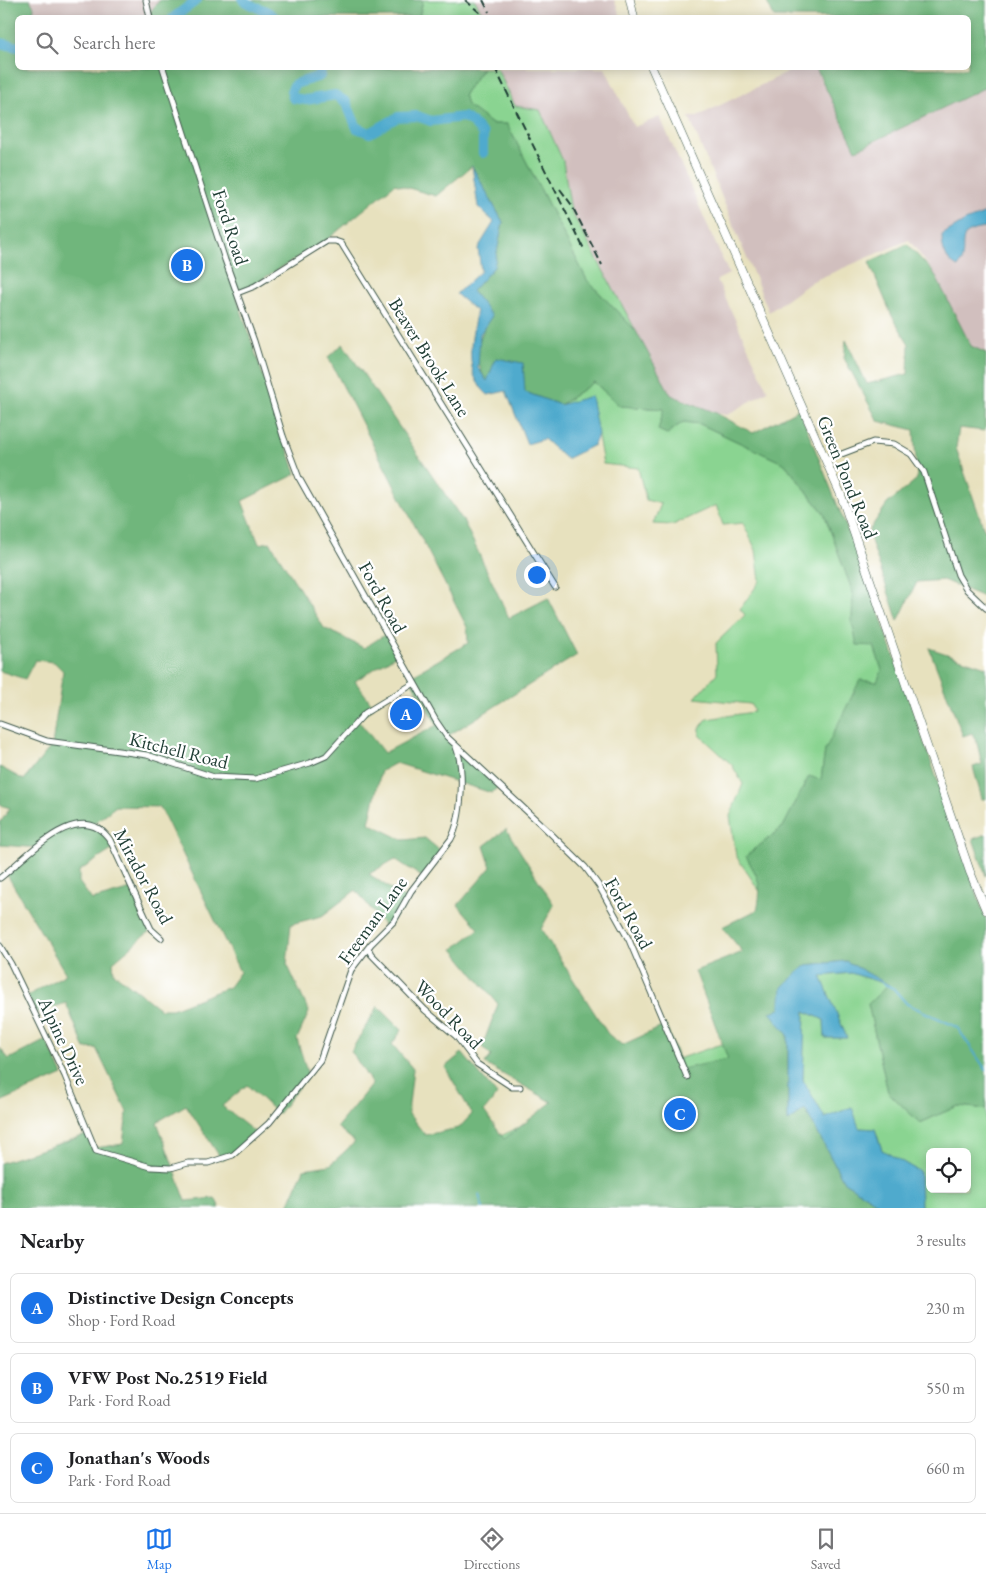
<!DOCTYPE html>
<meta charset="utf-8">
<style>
body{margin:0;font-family:"EB Garamond",serif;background:#f6f6f6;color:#202124}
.controls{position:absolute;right:15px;bottom:15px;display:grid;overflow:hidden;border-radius:8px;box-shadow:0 2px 12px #0003}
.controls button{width:45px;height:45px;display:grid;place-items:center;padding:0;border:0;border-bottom:1px solid #e0e0e0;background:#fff;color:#202124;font:25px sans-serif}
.you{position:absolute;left:536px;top:574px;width:18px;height:18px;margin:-12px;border:4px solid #fff;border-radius:50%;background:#1a73e8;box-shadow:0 0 0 8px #1a73e833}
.badge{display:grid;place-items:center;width:32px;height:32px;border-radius:50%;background:#1a73e8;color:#fff;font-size:16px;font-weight:700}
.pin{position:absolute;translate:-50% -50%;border:2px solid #fff;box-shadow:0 1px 5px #0006}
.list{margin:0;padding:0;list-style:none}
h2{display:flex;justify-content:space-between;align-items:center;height:65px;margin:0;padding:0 20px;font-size:21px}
h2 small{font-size:16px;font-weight:400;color:#757577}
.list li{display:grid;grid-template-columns:32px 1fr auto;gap:15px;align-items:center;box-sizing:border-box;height:70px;margin:0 10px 10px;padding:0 10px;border:1px solid #e0e0e0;border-radius:8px}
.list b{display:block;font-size:19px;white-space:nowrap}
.list p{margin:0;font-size:16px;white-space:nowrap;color:#757577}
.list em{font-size:16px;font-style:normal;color:#757577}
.icon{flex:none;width:28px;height:28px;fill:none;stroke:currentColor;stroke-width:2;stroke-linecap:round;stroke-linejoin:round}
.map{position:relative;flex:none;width:986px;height:1208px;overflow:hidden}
.search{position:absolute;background:#fff;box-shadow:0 2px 12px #0003;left:15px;right:15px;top:15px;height:55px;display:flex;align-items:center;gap:12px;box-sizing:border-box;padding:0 18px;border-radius:8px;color:#757577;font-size:19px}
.sheet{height:305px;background:#fff}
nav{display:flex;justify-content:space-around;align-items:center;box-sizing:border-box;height:70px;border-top:1px solid #e0e0e0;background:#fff;font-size:14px;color:#757577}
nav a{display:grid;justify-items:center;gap:2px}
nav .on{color:#1a73e8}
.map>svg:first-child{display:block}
</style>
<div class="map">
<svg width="986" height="1208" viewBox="0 0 986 1208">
<rect width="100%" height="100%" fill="#fff"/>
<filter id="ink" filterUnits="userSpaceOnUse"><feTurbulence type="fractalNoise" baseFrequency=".02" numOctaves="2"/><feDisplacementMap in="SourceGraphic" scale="10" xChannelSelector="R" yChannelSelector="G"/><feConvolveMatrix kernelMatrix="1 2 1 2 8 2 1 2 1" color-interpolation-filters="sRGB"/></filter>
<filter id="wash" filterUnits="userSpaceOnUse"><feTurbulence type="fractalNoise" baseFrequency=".0096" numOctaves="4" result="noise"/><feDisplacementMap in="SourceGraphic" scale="20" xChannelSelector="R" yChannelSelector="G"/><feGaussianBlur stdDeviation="1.12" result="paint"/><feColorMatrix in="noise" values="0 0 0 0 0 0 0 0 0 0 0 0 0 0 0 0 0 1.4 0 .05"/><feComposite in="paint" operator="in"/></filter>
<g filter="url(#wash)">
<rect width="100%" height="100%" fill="#e7e1be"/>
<path fill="#d1bfbe" d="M 30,0 L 160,0 L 145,18 L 37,17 L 33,14 Z
M 475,0 L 614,0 L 621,17 L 484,17 Z
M 497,68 L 605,68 L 634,127 L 660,117 L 729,274 L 717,280 L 768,391 L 727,415 L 716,413 L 671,395 L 629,321 L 571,211 L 563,161 L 515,106 Z
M 796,68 L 816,68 L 857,150 L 986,87 L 986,353 L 971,346 L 934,273 L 909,240 L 813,281 L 769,312 L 689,117 L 696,117 Z"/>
<path fill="#8ad491" stroke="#548862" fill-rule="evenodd" d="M 423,0 L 475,0 L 484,17 L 419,18 Z
M 483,68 L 497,68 L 515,106 L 540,110 L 563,161 L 571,211 L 636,331 L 587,280 L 507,124 L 492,124 L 466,105 L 464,94 Z
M 594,382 L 620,406 L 664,409 L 659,430 L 667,434 L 683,422 L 700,424 L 785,464 L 824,513 L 853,593 L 852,622 L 874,646 L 882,670 L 877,682 L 825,750 L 821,780 L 809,777 L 783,827 L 746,856 L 761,883 L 761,893 L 736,856 L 730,816 L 743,784 L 732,765 L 700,735 L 700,728 L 707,719 L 753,712 L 754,710 L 750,704 L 695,698 L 717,673 L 716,643 L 745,615 L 740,609 L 760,581 L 756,550 L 743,523 L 723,525 L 716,505 L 673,525 L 653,524 L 661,504 L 646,500 L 638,468 L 603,464 L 591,397 L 560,405 Z
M 851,973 L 889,985 L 868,1004 L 888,1092 L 920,1123 L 958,1106 L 986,1109 L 986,1208 L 921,1208 L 920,1172 L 882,1150 L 875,1129 L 859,1128 L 856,1120 L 852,1129 L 910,1208 L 353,1208 L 616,1080 L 789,1021 L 797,1076 L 818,1121 L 852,1107 L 825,1118 L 803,1080 L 805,1011 L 824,1020 L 825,1038 L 847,1038 L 821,976 ZM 930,1152 L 967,1152 L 967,1189 L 930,1189 Z"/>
<path fill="#6fb67b" stroke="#477a58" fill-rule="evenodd" d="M 0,0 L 30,0 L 34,7 L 33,14 L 37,17 L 18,18 L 18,68 L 483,68 L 464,94 L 467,105 L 492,124 L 507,124 L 587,280 L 636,331 L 671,395 L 716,413 L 753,433 L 799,409 L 868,581 L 986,920 L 986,1109 L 958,1106 L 920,1123 L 888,1092 L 868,1004 L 888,985 L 846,961 L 806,965 L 788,1034 L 788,1122 L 805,1109 L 844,1182 L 879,1204 L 880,1208 L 287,1208 L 304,1169 L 330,1165 L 355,1142 L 337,1127 L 372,1084 L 351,1051 L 378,1006 L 402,1030 L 392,1044 L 413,1069 L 408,1113 L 425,1135 L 459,1128 L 472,1114 L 445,1067 L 462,1053 L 497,1095 L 484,1111 L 504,1139 L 552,1102 L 485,1064 L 491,1056 L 482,1047 L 498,1004 L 453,949 L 479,929 L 458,905 L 491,867 L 484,846 L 506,829 L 554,905 L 541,929 L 608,1034 L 622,1045 L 666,1025 L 682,1069 L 728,1059 L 695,971 L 743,952 L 722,927 L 757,910 C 763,884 758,878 746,856 L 783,827 L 809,776 L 821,780 L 825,750 L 860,680 L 877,682 L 882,670 L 874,646 L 857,645 L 852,622 L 853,593 L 824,513 L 785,464 L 700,424 L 683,422 L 667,434 L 658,430 L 664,409 L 620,406 L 594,382 L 560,405 L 525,392 L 487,382 C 472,358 477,339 491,316 L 472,291 L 494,267 L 503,222 L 472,166 L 436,196 L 395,184 L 328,239 L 236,295 L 296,474 L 242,501 L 259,544 L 270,542 L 324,628 L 364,648 L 386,634 L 398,654 L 355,681 L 374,707 L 358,720 L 384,753 L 437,725 L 409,677 L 468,643 L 467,627 L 328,357 L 343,344 L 464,522 L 509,618 L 548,598 L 577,655 L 446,737 L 499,786 L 492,793 L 396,763 L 381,771 L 369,823 L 403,840 L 425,838 L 443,853 L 422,877 L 395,859 L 369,874 L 407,900 L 387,929 L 356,890 L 322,916 L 291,924 L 287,964 L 309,1012 L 297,1039 L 308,1075 L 278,1114 L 247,1085 L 222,1106 L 257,1134 L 222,1160 L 186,1105 L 157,1122 L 186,1201 L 215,1198 L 220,1208 L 0,1208 L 0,1163 L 89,1134 L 95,1148 L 123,1144 L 127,1112 L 96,1048 L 85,1049 L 66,1003 L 36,1013 L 27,996 L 66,974 L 6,873 L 41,848 L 0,845 L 0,823 L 10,808 L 0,805 L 0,767 L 24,780 L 52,745 L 63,671 L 54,662 L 35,660 L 25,679 L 0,671 ZM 116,806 L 160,807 L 240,972 L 229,987 L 172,1009 L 160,1009 L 114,973 L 113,962 L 150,931 L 131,889 L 92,900 L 79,882 L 79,871 L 115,848 L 93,824 Z
M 160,0 L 423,0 L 419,17 L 145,18 Z
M 766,0 L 986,0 L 986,87 L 856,150 L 816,68 L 968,68 L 968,18 L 774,17 Z
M 907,244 L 934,273 L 971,346 L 986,353 L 985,431 L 959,428 L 956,448 L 984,529 L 986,529 L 986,598 L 943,580 L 917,582 L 898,621 L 868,532 L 887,504 L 917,479 L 914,430 L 878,421 L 844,358 L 846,340 L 867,384 L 908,374 L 909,344 L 892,316 L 869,262 Z
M 929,648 L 986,667 L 986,799 L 982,799 L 973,767 L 982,764 L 977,743 L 972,733 L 963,736 Z
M 986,834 L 986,876 L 973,839 Z
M 46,1040 L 63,1075 L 0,1102 L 0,1048 L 9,1059 Z"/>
<path fill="#50aacd" stroke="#387480" d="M 472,166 L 503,222 L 494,267 L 472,291 L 492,316 L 480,334 L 478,368 L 487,381 L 496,358 L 523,363 L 525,392 L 560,405 L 591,396 L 598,434 L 594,445 L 566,459 L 544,439 L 527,444 L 506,391 L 488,395 C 462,372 472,341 476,311 L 456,294 L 481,271 L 478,248 L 494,222 L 478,207 Z
M 986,213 L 986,228 C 949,231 971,250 958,267 C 945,261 942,249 942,235 L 965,221 Z
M 846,961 L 889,985 L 851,973 L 821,976 L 847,1038 L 825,1038 L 824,1020 L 805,1011 L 803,1080 L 825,1118 L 852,1107 L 859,1128 L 875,1129 L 882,1150 L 920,1172 L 921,1208 L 880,1208 L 879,1204 L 844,1182 L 805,1109 L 788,1122 L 788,1035 L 770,1012 L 780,1009 L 782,987 L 806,965 Z"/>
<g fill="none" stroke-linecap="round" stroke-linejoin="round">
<path stroke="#50aacd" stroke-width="2" d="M 189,6 L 194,0
M 882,983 L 893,988 L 907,1004 L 957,1027 L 986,1070
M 479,1195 L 483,1208"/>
<path stroke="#50aacd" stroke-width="10" d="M 243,0 C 254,9 267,8 275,18
M 173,18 L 197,0
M 0,43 L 18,47
M 321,68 L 320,76 L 295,84 L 291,91 L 293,98 L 306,100 L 335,95 L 346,102 L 357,128 L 370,133 L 398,117 L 417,116 L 431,121 L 463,117 L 472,122 L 483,134 L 483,153"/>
</g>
</g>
<g filter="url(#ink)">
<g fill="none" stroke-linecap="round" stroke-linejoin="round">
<defs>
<path id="street" d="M 146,0 L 150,18
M 163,68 L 225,260 L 254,341 L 283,436 L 299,478 L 436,721 L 447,737 L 546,829 L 585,867 L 599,886 L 629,940 L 687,1077
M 237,293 L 255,286 L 327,241 L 335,241 L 341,243 L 555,587
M 826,460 L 873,442 L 894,444 L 911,454 L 924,472 L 958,575 L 967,590 L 986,608
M 0,724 L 47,741 L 147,755 L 214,777 L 255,779 L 310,763 L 326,756 L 365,713 L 413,684
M 0,878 C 28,856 80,796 110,840 L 151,929 L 161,938
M 0,946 L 11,964 L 65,1076 L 96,1151 L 151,1167 L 171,1168 L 188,1163 L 208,1163 L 233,1155 L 269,1123 L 320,1060 L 351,970 L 371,944 L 394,921 L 411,891 L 451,839 C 462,818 465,770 456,747
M 368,948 L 371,954 L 425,1010 L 456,1036 L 477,1064 L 512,1087 L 520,1087"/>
<path id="primary" d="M 630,0 L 634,18
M 652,68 L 841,495 L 970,872 L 986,910"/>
</defs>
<use href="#street" stroke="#3d5649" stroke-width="7"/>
<use href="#primary" stroke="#3d5649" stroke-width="9"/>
<use href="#street" stroke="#fff" stroke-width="5"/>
<use href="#primary" stroke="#fff" stroke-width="8"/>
<path stroke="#1f3d34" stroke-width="2" stroke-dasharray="8 4" stroke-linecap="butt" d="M 465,0 L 486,18
M 483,0 L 489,12
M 495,68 L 585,251
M 560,189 L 571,204 L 602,265"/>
</g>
</g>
<g text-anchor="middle" stroke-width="4.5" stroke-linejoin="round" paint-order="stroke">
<g font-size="19" fill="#1f3d34" stroke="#fff">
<text transform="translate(231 227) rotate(72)" y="7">Ford Road</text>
<text transform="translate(430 357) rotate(58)" y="7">Beaver Brook Lane</text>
<text transform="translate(848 477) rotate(68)" y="7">Green Pond Road</text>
<text transform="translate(383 597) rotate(61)" y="7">Ford Road</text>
<text transform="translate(179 750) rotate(14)" y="7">Kitchell Road</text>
<text transform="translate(144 876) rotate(62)" y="7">Mirador Road</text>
<text transform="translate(629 913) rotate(61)" y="7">Ford Road</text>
<text transform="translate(372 920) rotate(-54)" y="7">Freeman Lane</text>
<text transform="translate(449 1014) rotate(46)" y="7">Wood Road</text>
<text transform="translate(64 1041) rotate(65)" y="7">Alpine Drive</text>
</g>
</g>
</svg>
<div class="controls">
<button><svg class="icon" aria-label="locate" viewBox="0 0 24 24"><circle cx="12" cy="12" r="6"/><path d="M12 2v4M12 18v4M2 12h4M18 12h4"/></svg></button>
</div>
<div class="you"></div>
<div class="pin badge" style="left:406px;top:714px">A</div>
<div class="pin badge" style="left:187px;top:265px">B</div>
<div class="pin badge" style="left:680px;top:1114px">C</div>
<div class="search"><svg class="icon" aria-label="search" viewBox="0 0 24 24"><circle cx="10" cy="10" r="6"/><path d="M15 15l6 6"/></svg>Search here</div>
</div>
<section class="sheet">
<h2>Nearby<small>3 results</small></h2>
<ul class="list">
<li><span class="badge">A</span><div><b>Distinctive Design Concepts</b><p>Shop · Ford Road</p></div><em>230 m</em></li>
<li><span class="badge">B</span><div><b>VFW Post No.2519 Field</b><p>Park · Ford Road</p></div><em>550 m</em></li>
<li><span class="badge">C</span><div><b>Jonathan's Woods</b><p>Park · Ford Road</p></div><em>660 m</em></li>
</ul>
</section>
<nav>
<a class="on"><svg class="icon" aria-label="map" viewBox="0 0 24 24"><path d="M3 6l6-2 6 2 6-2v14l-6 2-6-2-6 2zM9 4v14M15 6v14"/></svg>Map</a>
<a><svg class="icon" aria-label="directions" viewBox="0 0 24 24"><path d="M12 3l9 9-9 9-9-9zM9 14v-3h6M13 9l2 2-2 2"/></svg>Directions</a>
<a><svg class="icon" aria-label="saved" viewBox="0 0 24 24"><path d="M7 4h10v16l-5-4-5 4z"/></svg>Saved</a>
</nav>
